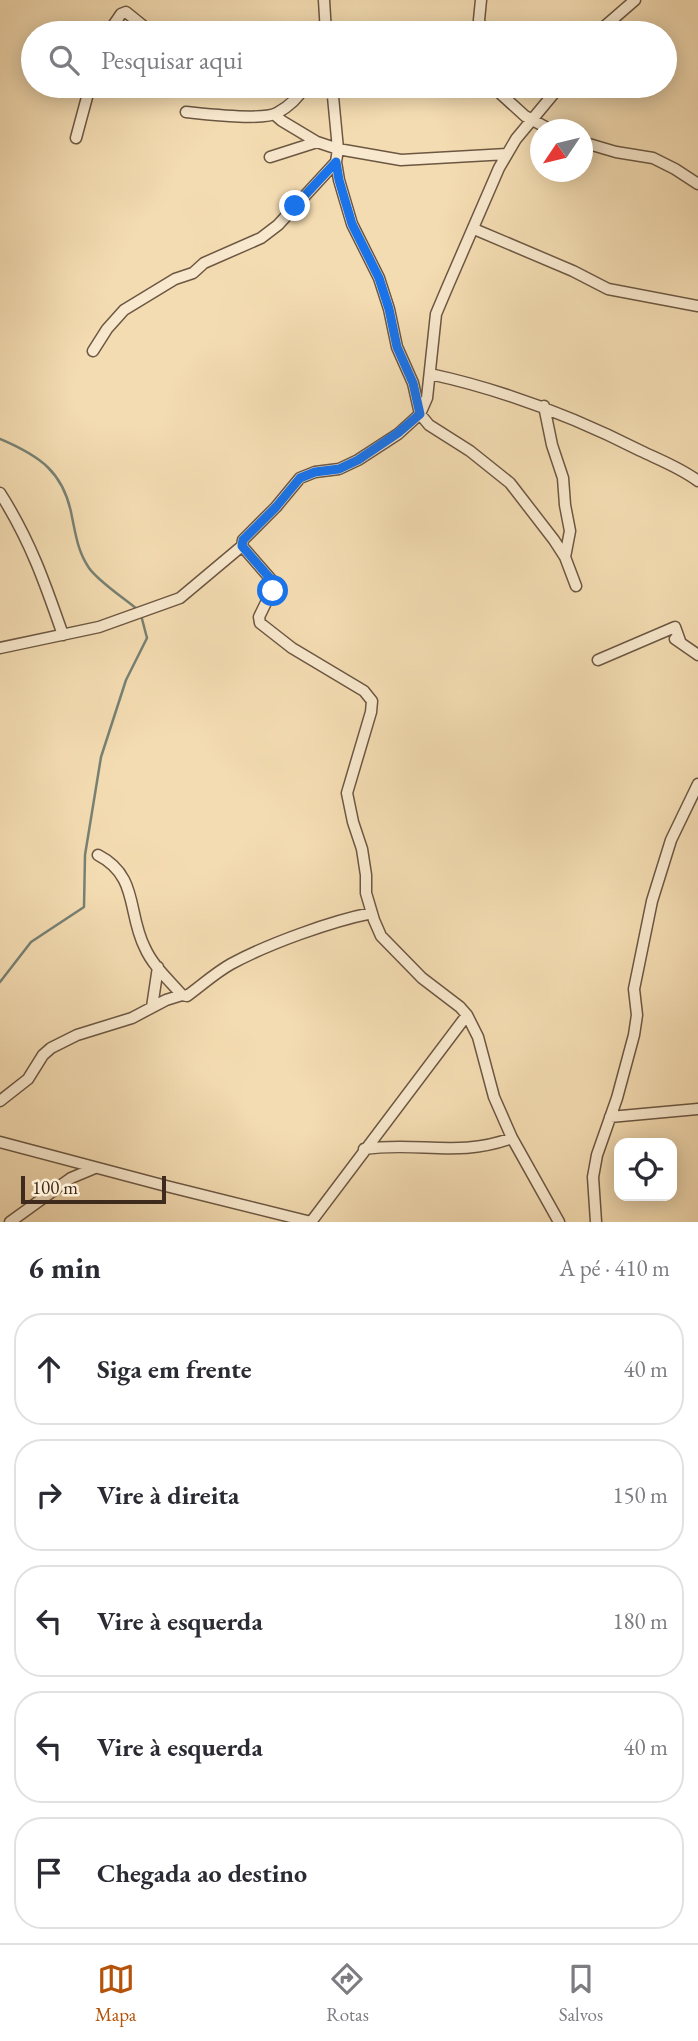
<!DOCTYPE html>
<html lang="pt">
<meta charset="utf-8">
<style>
body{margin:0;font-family:"EB Garamond",serif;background:#f2f2f3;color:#2b2b33}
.controls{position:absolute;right:21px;bottom:21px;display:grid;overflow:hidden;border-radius:14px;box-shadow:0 4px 18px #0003}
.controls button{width:63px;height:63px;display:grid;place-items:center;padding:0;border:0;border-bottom:2px solid #e1e1e2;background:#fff;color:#2b2b33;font:35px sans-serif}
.compass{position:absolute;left:530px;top:119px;width:63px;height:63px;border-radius:50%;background:#fff;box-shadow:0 4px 18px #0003;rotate:235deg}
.scale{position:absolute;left:21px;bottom:18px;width:145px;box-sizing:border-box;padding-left:7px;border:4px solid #3f2b1d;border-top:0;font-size:19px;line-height:24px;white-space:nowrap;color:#3f2b1d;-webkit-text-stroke:5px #f8e8cd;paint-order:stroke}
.stop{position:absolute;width:21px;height:21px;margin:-16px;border:5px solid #1a73e8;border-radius:50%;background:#fff}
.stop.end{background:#1a73e8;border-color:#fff;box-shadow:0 2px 7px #0008}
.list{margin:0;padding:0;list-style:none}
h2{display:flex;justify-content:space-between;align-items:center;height:91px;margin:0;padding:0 28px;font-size:30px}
h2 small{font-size:23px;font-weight:400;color:#7c7c81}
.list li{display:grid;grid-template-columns:46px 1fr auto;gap:21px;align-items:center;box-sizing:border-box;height:112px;margin:0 14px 14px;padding:0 14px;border:2px solid #e1e1e2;border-radius:28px}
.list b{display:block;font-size:26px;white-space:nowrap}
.list em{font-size:23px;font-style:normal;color:#7c7c81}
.icon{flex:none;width:38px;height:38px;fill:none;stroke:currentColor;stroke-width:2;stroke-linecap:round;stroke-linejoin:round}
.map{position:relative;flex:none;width:698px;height:1222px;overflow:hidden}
.search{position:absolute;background:#fff;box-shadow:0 4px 18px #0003;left:21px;right:21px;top:21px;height:77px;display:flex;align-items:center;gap:18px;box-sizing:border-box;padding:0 24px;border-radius:38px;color:#7c7c81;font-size:26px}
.sheet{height:721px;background:#fff}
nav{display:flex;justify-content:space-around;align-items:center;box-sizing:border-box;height:98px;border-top:2px solid #e1e1e2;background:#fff;font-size:19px;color:#7c7c81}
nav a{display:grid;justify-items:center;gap:4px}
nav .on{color:#b45309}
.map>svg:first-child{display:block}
</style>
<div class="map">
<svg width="698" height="1222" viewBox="0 0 698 1222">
<rect width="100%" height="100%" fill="#f4dcb2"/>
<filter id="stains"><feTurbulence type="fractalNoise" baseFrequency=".00286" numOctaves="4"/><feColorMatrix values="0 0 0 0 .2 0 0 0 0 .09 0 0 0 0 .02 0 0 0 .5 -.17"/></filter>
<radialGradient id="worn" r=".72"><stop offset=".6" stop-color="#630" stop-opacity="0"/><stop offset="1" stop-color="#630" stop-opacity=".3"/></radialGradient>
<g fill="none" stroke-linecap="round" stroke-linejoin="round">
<path stroke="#778174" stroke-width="2.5" d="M 0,439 C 40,456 64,472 72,517 C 76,536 78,552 89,568 C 99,582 124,598 138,610
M 0,982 L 31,942 L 84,907 L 85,855 L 101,757 L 126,680 L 147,638 L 141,615"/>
<defs>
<path id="minor" d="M 324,0 L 326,33
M 481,0 L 479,20 L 482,33
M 108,33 L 121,14 L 126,12 L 152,33
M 597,33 L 635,0
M 317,86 L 333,94
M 332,86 L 338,149 L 336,162 L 339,180 L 352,224 L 379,278 L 389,309 L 397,347 L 413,383 L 420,414 L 429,425 L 470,451 L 510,483 L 554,540 L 565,557 L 576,586
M 492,86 L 525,116 L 551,130
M 186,112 C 206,114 262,121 277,113 C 288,107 299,97 305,86
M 275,115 L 282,121 L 317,142
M 76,138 L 90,86
M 582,142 L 616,152 L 653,158 L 675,169 L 698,184
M 270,157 L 317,142 L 338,149 L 401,160 L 507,154
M 474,229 L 573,271 L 608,289 L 698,306
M 93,351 L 107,329 L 124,310 L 175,279 L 193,273 L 204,263 L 261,238 L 278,225 L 336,162
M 430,374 C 504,390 574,417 641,451 C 660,460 681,468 698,481
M 544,406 L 552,445 L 563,478 L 565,505 L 570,531 L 565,557
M 0,493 C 30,540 45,583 63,635
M 675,639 L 698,655
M 0,648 L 99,627 L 180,598 L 242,546
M 598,660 L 675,627 L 680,641
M 98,855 C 139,876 127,913 145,948 C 153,966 169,980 182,995
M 152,1007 L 158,967
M 0,1101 L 28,1079 L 43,1055 L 51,1048 L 77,1035 L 132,1018 L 166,1000 L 182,995 L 187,996 C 202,985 215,973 231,964 C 268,944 331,921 372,913
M 610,1117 L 698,1109
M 0,1142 L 166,1186 L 311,1222
M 364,1149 C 418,1141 458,1158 512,1138
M 10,1222 L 71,1178 L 95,1168
M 311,1222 L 467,1015
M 559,1222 L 512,1138 L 494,1097 L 478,1037 L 467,1015 L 460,1007 L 422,978 L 381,936 L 374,920 L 366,893 L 366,875 L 362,849 L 353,822 L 347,793 L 371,712 L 372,701 L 364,691 L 292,648 L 260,623 L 259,617 L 275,584 L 242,546 L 243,540 L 276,507 L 300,478 L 315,472 L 339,469 L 358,460 L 398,434 L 420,414 L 427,398 L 436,314 L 447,288 L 499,168 L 516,139 L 560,86
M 596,1222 L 593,1177 L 597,1155 L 617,1098 L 634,1035 L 637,1015 L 634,989 L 652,901 L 671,840 L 698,784"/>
</defs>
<use href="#minor" stroke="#6c5742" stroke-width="13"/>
<use href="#minor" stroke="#f8e8cd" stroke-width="10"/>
</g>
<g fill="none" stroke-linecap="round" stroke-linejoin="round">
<path stroke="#1a73e8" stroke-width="9" d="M 273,591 L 275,584 L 242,546 L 243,540 L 276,507 L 300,478 L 315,472 L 339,469 L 358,460 L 398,433 L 420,414 L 413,383 L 397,347 L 389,309 L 379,278 L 352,224 L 339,180 L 336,162 L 295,206"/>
</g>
<rect width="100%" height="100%" filter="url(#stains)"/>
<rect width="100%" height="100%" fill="url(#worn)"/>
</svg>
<div class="controls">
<button><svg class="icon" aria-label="locate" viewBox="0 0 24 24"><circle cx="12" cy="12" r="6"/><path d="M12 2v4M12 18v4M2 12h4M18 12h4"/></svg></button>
</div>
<svg class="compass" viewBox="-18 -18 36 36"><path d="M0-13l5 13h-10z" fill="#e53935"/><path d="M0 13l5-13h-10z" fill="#7c7c81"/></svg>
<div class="scale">100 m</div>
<div class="stop" style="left:273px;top:591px"></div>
<div class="stop end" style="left:295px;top:206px"></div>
<div class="search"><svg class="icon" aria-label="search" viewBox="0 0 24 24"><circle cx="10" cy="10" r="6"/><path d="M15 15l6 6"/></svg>Pesquisar aqui</div>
</div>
<section class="sheet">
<h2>6 min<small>A pé · 410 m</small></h2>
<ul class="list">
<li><svg class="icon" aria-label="ahead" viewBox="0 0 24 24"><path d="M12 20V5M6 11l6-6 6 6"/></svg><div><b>Siga em frente</b></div><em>40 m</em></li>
<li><svg class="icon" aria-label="right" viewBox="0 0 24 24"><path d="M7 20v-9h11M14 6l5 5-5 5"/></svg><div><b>Vire à direita</b></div><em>150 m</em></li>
<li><svg class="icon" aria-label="left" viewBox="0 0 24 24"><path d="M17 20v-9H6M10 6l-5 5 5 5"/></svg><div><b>Vire à esquerda</b></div><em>180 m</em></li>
<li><svg class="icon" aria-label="left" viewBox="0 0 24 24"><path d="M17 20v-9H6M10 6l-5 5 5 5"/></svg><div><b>Vire à esquerda</b></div><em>40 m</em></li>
<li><svg class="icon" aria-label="arrive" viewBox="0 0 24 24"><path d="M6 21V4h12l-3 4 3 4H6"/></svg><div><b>Chegada ao destino</b></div></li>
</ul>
</section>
<nav>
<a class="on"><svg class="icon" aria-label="map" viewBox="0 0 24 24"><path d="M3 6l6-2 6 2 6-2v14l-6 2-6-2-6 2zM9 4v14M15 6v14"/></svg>Mapa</a>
<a><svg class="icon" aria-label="directions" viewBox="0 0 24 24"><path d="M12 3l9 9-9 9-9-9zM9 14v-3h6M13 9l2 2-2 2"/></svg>Rotas</a>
<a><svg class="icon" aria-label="saved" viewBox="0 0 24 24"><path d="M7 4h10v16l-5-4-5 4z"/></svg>Salvos</a>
</nav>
